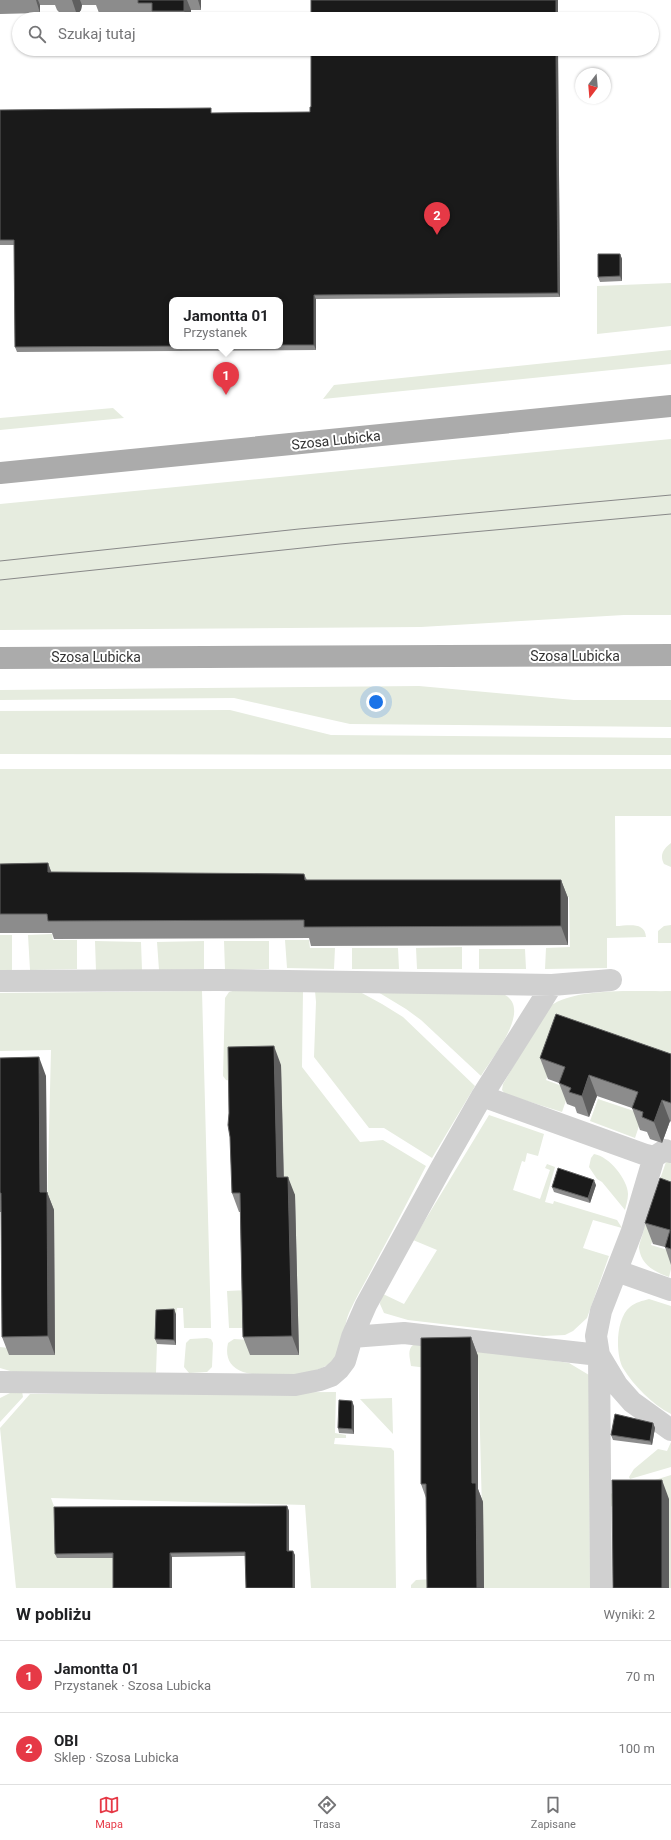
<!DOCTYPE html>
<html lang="pl">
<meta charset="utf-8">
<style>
body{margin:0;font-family:Roboto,sans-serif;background:#f6f6f6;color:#202124}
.compass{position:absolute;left:575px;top:68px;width:36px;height:36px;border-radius:50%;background:#fff;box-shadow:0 1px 3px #0004;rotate:196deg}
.you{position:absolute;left:376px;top:702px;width:14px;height:14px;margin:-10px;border:3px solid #fff;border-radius:50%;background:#1a73e8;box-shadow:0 0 0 6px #1a73e833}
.badge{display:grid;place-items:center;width:26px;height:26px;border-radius:50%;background:#e63946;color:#fff;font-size:13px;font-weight:700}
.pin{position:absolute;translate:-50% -33px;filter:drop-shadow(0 1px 2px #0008)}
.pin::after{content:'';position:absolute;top:21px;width:14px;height:12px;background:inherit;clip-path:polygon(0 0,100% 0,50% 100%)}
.popup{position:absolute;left:169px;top:297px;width:114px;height:52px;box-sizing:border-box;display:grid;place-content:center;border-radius:8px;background:#fff;filter:drop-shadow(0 1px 3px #0005);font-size:13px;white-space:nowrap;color:#757577}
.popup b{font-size:15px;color:#202124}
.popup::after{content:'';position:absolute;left:50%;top:100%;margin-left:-8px;border:8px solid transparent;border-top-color:#fff}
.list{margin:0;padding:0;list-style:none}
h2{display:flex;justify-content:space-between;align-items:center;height:52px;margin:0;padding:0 16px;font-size:17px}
h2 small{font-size:13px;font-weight:400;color:#757577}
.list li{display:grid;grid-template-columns:26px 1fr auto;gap:12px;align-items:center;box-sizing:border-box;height:72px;padding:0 16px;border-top:1px solid #e0e0e0}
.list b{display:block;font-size:15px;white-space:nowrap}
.list p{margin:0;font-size:13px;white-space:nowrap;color:#757577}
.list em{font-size:13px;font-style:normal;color:#757577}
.icon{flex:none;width:22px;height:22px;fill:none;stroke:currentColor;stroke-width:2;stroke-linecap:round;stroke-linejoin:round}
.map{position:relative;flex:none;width:671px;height:1588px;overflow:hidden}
.search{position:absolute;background:#fff;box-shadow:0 1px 3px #0004;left:12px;right:12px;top:12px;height:44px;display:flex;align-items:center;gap:10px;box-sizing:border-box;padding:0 14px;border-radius:22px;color:#757577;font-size:15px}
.sheet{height:196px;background:#fff}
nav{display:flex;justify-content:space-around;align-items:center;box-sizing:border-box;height:56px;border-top:1px solid #e0e0e0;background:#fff;font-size:11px;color:#757577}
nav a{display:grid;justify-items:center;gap:2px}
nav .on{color:#e63946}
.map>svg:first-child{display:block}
</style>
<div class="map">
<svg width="671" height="1588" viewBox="0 0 671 1588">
<rect width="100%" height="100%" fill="#fff"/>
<path fill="#e6ecdf" d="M 671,283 L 671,326 L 597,334 L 597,286 Z
M 671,350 L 671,364 L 323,399 L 334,385 Z
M 113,408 L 124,418 L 0,430 L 0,418 Z
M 671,439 L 671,615 L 624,615 L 421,627 L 0,630 L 0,504 Z
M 419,686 L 574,700 L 671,700 L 671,727 L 350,724 L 234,698 L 0,700 L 0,690 Z
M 230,710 L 331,735 L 671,738 L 671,755 L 0,754 L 0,711 Z
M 0,769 L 671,769 L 671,816 L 615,816 L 616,926 C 627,926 645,921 646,937 L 607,938 L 607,968 L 545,969 L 546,948 L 570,947 L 569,897 L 313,897 L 0,882 Z
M 671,843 L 671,867 L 664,864 C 659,855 664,848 671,843 Z
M 671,925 L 671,943 L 658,943 L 658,931 L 664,926 Z
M 52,934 L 53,940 L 77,940 L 77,969 L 30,970 L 28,935 Z
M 0,935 L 12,935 L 12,970 L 0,970 Z
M 285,940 L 309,940 L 310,948 L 335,948 L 334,969 L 287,968 Z
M 95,941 L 141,942 L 142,970 L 96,971 Z
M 204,941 L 204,969 L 159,970 L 157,942 Z
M 224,941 L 269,941 L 269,969 L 225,970 Z
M 462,947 L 462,969 L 417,969 L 416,948 Z
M 352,948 L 398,948 L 399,969 L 352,969 Z
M 479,949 L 525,949 L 526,969 L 479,969 Z
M 373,989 L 505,995 C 532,1010 492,1058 481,1076 L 421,1020 L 406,1009 Z
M 236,990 L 303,990 L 302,1067 L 360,1142 L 383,1140 L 426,1166 C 409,1199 392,1232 374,1265 C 366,1281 356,1297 349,1313 C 344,1324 343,1349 337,1357 C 320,1378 267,1379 243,1372 C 229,1367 225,1356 228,1343 L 234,1339 L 250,1340 L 250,1355 L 299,1354 L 295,1196 L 284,1196 L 235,1082 L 226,1080 L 223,1076 L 225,998 L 229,992 Z
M 202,991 L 211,1328 L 184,1328 L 183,1308 L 177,1308 L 176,1314 L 158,1315 L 156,1373 L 17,1373 L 0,1368 L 0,1347 L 9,1348 L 9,1355 L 55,1355 L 54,1211 L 47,1210 L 51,1050 L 0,1051 L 0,993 Z
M 315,991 L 360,992 L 382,1004 L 403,1017 L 475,1086 L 432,1158 L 384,1128 L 369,1128 L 314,1057 L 316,1002 Z
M 671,991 L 671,1070 L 563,1032 L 546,1080 L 570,1089 L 562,1112 L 505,1094 L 502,1090 L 503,1084 L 546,1010 C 568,986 639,992 671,991 Z
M 598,1099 L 643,1114 L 635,1138 L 590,1121 Z
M 489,1115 L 544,1134 L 538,1156 L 527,1153 L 525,1162 L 522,1161 L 513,1190 L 540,1199 L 550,1170 L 545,1168 L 547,1164 L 555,1167 L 545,1202 L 553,1204 L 554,1201 L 617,1220 L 622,1228 L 593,1220 L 583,1248 L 609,1256 L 587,1318 L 573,1331 L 565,1335 L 543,1336 L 408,1320 L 384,1313 L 380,1304 L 381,1293 L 404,1304 L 437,1250 L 413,1240 Z
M 594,1154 C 609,1156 628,1180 628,1194 C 628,1200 626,1205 625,1210 L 602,1182 L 597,1179 L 589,1167 L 591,1158 Z
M 671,1159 L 671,1199 L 666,1197 L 651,1245 L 671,1251 L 671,1269 L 669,1277 C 655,1272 641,1265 639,1248 C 639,1244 642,1237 643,1233 C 648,1209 658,1186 666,1162 Z
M 248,1290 L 249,1328 L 229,1328 L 227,1291 Z
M 649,1299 L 671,1306 L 671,1414 C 652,1404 634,1386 623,1368 C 615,1353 616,1318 630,1307 C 636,1302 642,1301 649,1299 Z
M 207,1338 L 211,1339 L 213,1343 L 212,1367 L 207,1372 L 189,1373 L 184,1367 L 186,1343 L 190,1339 Z
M 443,1344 L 569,1363 L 589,1375 L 590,1588 L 484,1588 L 478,1356 L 427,1368 L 411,1366 C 410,1358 407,1350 413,1345 Z
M 14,1391 L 22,1391 L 23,1397 L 0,1422 L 0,1398 Z
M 336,1392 L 335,1433 L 346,1435 L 346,1438 L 335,1438 L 334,1444 L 391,1448 L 394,1451 L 396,1588 L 311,1588 L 305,1505 L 51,1498 L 56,1512 L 115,1558 L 115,1588 L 16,1588 L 0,1428 L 30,1394 Z
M 392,1398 L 393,1434 L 360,1399 Z
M 671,1442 L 671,1467 L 630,1479 L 629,1477 L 634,1469 L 658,1449 L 667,1451 Z
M 671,1475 L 671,1588 L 669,1588 L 669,1499 L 619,1507 L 609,1506 L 610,1494 Z
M 434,1579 L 434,1588 L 411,1588 L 411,1585 L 416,1580 Z"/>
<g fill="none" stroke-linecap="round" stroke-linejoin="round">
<path stroke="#d0d0d0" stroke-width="22" d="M 0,981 L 218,980 L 552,985
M 482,1096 L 646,1155 L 654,1157 L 665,1150 L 671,1152
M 617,1271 L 671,1290
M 352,1337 L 404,1333 L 599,1355 L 617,1385 L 632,1402 L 671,1430
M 0,1382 L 295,1385 L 320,1380 L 331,1376 L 339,1369 L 345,1361 L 352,1337 L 366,1305 L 441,1168 L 482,1096 L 552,985 L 611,980
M 601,1588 L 599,1355 L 596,1336 L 601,1311 L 632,1231 L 654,1157"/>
<path stroke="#ababab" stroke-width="22" d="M 0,473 L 671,406
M 0,658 L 671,655"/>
<path stroke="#888" stroke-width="1" d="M 0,561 L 299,529 L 671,495
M 0,580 L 340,544 L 671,514"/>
</g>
<path fill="#8c8c8c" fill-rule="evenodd" d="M 0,0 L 201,0 L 201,10 L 191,10 L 191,19 L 144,19 L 142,13 L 99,13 L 96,5 L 82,5 L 81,10 L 77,15 L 62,15 L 57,10 L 55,5 L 40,5 L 40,13 L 0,14 Z
M 558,49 L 560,297 L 316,299 L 316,350 L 17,352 L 15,347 L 14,245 L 0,245 L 0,110 L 213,113 L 310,112 L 311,107 ZM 280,300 L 280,346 L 172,346 Z
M 620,254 L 622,259 L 622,281 L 600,282 L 598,277 Z
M 48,863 L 51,872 L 304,874 L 307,880 L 561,880 L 568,898 L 568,945 L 311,946 L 309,938 L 54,939 L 52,933 L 0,933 L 0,864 Z
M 671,1054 L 671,1122 L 670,1121 L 662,1143 L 650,1139 L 647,1132 L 640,1130 L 632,1108 L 597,1096 L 589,1117 L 577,1113 L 575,1107 L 567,1104 L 559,1083 L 548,1079 L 540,1058 Z
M 0,1058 L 46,1076 L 47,1192 L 54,1210 L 55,1355 L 9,1355 L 2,1337 L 1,1212 L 0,1212 Z
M 281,1065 L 284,1177 L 295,1195 L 299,1355 L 250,1355 L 243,1337 L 240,1212 L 239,1212 L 232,1193 L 230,1137 Z
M 671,1182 L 671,1265 L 665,1247 L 653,1244 L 645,1223 Z
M 596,1185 L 590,1203 L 554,1192 L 552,1187 Z
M 176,1314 L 176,1345 L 157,1344 L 155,1339 Z
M 471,1337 L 478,1356 L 478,1489 L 483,1502 L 484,1588 L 427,1588 L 426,1498 L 421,1484 Z
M 354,1406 L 354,1434 L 339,1433 L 338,1428 Z
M 653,1423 L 655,1428 L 652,1445 L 613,1440 L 611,1435 Z
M 287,1506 L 289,1511 L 289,1551 L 295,1555 L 172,1557 L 172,1588 L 113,1588 L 113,1558 L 57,1558 L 55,1554 Z"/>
<path fill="#5f5f5f" d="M 36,0 L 38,0 L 40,5 L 40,13 Z
M 72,0 L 80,0 L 82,5 L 81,10 L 77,15 Z
M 184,0 L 187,0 L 191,10 L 191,19 L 187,19 L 184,11 Z
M 198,0 L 201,0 L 201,10 Z
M 556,0 L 558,0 L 558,19 L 556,19 Z
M 556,49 L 558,49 L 560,297 L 558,293 Z
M 620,254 L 622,259 L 622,281 L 620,276 Z
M 314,295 L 316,299 L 316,350 L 314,345 Z
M 48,863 L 55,882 L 48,872 Z
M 561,880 L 568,898 L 568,945 L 561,926 Z
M 274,1046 L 281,1065 L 284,1196 L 277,1177 Z
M 39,1057 L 46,1076 L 47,1210 L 40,1192 Z
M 589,1075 L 597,1096 L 589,1117 L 582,1096 Z
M 662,1100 L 670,1121 L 662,1143 L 654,1122 Z
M 288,1177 L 295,1195 L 299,1355 L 292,1336 Z
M 594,1180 L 596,1185 L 590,1203 L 588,1198 Z
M 47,1192 L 54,1210 L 55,1355 L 48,1336 Z
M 174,1309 L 176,1314 L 176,1345 L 174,1340 Z
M 471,1337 L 478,1356 L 478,1489 L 483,1502 L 484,1588 L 477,1588 L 472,1483 Z
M 352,1401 L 354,1406 L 354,1434 L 352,1429 Z
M 653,1423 L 655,1428 L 652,1445 L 650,1441 Z
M 662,1480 L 669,1499 L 669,1588 L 662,1588 Z
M 287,1506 L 289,1511 L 289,1555 L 287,1551 Z
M 293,1551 L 295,1555 L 295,1588 L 293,1588 Z
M 170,1553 L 172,1557 L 172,1588 L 170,1588 Z"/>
<path fill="#1a1a1a" stroke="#5f5f5f" d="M 138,0 L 184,0 L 184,11 L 152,11 L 152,3 L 138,3 Z
M 311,0 L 556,0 L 556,19 L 311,19 Z
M 311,49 L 556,49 L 558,293 L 314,295 L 314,345 L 280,345 L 280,300 L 172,300 L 172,346 L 187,346 L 15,347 L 14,240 L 0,240 L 0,110 L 211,108 L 211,113 L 310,112 L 310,107 L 311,107 Z
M 598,254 L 620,254 L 620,276 L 598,277 Z
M 48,863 L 48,872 L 304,874 L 305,880 L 561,880 L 561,926 L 304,927 L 304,920 L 48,921 L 47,914 L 0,914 L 0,864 Z
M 556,1014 L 671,1054 L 671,1103 L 662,1100 L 654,1122 L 642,1117 L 643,1112 L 632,1108 L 638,1092 L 589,1075 L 582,1096 L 569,1092 L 571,1088 L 559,1083 L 565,1067 L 540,1058 Z
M 274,1046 L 277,1177 L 288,1177 L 292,1336 L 243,1337 L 240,1193 L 232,1193 L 230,1137 L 228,1125 L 229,1113 L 228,1047 Z
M 39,1057 L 40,1192 L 47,1192 L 48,1336 L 2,1337 L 1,1193 L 0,1193 L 0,1058 Z
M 558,1168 L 594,1180 L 588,1198 L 552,1187 Z
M 660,1178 L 671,1182 L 671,1249 L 665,1247 L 670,1230 L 645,1223 Z
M 174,1309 L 174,1340 L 155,1339 L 156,1310 Z
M 471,1337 L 472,1483 L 476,1483 L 477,1588 L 427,1588 L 426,1484 L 421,1484 L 421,1338 Z
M 339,1400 L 352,1401 L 352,1429 L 338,1428 Z
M 615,1414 L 653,1423 L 650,1441 L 611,1435 Z
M 612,1480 L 662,1480 L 662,1588 L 613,1588 Z
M 287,1506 L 287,1551 L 293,1551 L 293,1588 L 246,1588 L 245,1552 L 170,1553 L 170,1588 L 113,1588 L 113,1553 L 55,1554 L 54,1507 Z"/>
<g text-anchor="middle" stroke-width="4" stroke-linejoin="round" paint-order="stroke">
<g font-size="14" fill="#333" stroke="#fff">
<text transform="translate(336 440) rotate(-6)" y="5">Szosa Lubicka</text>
<text x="575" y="661">Szosa Lubicka</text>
<text x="96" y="662">Szosa Lubicka</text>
</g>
</g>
</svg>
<svg class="compass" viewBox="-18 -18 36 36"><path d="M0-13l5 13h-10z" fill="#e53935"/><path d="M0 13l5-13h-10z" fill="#757577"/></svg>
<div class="you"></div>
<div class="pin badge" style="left:226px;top:395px">1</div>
<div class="popup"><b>Jamontta 01</b>Przystanek</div>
<div class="pin badge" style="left:437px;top:235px">2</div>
<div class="search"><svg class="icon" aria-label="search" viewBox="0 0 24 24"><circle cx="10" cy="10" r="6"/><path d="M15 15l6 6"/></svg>Szukaj tutaj</div>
</div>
<section class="sheet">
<h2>W pobliżu<small>Wyniki: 2</small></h2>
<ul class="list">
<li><span class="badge">1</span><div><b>Jamontta 01</b><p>Przystanek · Szosa Lubicka</p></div><em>70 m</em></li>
<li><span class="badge">2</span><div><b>OBI</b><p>Sklep · Szosa Lubicka</p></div><em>100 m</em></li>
</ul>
</section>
<nav>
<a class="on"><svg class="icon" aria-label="map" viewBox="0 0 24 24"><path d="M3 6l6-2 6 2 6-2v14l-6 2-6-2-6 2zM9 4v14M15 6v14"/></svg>Mapa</a>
<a><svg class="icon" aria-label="directions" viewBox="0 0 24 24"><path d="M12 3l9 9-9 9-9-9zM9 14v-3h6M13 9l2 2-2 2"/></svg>Trasa</a>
<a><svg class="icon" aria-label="saved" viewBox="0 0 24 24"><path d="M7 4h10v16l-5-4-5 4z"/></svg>Zapisane</a>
</nav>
